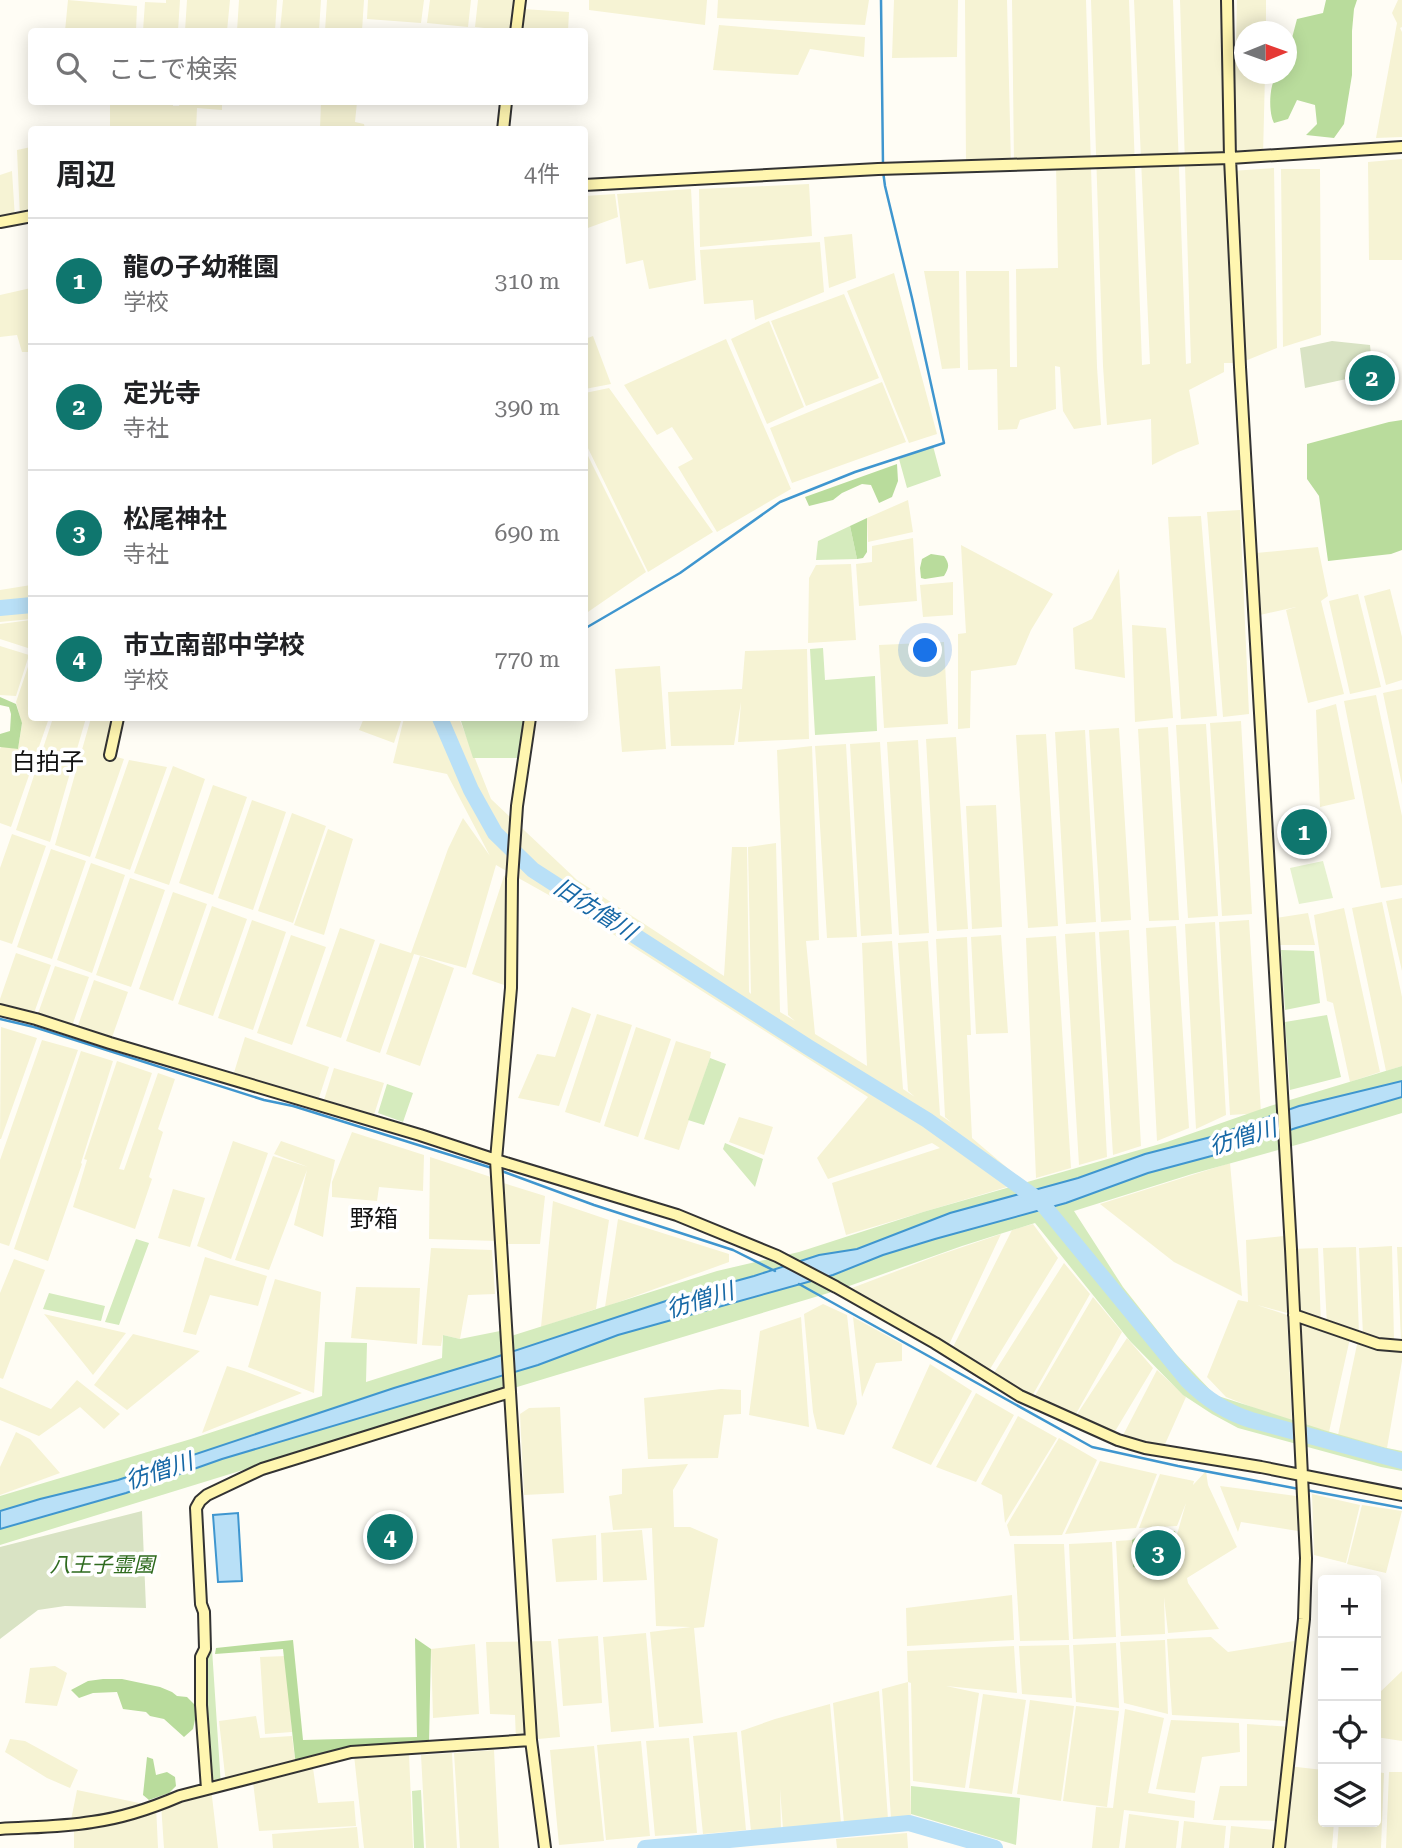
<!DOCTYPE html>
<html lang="ja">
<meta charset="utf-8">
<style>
body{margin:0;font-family:"Roboto Serif","Noto Sans JP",serif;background:#f2f2f2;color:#202124}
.controls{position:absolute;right:21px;bottom:21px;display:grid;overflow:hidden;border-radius:7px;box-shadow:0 4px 18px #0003}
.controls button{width:63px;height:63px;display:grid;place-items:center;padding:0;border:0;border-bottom:2px solid #e0e0e0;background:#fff;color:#202124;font:35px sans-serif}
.compass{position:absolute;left:1234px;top:21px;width:63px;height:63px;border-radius:50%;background:#fff;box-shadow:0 4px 18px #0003;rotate:89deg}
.you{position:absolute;left:926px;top:651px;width:24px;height:24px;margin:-18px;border:5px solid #fff;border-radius:50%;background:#1a73e8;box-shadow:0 0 0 10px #1a73e833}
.badge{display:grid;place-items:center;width:46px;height:46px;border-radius:50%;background:#0f766e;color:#fff;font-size:23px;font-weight:700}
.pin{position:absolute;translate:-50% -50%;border:4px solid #fff;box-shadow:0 2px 7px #0006}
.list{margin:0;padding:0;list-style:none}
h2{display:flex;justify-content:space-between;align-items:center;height:91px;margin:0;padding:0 28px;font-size:30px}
h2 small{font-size:23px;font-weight:400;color:#757577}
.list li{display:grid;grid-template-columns:46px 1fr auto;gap:21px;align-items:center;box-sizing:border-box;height:126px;padding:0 28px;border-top:2px solid #e0e0e0}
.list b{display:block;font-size:26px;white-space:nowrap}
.list p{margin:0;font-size:23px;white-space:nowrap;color:#757577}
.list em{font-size:23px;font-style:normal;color:#757577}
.icon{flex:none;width:38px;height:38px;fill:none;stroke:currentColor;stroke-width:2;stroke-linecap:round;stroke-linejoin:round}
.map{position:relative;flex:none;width:1402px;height:1848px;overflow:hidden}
.search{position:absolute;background:#fff;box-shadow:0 4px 18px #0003;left:28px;top:28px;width:560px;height:77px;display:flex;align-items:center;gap:18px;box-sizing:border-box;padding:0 24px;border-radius:7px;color:#757577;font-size:26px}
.panel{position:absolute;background:#fff;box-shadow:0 4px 18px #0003;left:28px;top:126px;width:560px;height:595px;border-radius:7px}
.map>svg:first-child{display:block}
</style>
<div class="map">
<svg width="1402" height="1848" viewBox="0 0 1402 1848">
<rect width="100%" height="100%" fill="#fffdf5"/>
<path fill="#f6f3d4" d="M 68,0 L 137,6 L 136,31 L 65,31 Z
M 166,0 L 180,0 L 178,31 L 143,31 L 145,2 L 166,3 Z
M 187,0 L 230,0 L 227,31 L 185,31 Z
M 239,0 L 277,0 L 275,31 L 237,31 Z
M 283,0 L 321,0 L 319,31 L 280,31 Z
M 327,0 L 364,0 L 362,31 L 325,31 Z
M 368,0 L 424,0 L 421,23 L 367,19 Z
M 430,0 L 471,0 L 468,27 L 427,23 Z
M 478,0 L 520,0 L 512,31 L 475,27 Z
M 589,0 L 707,0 L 705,25 L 589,10 Z
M 718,0 L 869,0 L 865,25 L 717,18 Z
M 894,0 L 958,0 L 957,57 L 892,58 Z
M 965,0 L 1007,0 L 1011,165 L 966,167 Z
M 1012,0 L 1086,0 L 1097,367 L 1101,425 L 1074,429 L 1063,411 L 1060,367 L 1055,366 L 1056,409 L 1020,420 L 1017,429 L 998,430 L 997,369 L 968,370 L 966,271 L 1009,271 L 1010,367 L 1017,367 L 1016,269 L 1058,268 L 1056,164 L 1014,165 Z
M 1091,0 L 1129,0 L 1142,365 L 1150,364 L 1134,0 L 1173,0 L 1186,364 L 1191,363 L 1180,0 L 1223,0 L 1231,171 L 1274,168 L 1277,348 L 1240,363 L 1224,363 L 1224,372 L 1189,390 L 1199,444 L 1178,452 L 1152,465 L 1151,419 L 1107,425 L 1103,366 Z
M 1237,0 L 1266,0 L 1266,31 L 1244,32 L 1244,47 L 1236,47 Z
M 1398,0 L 1402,0 L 1402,27 L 1400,28 L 1402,32 L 1402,137 L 1376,138 L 1397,23 L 1392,13 Z
M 523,9 L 569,12 L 568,31 L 518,32 Z
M 719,25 L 865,37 L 864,57 L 810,49 L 798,75 L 713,70 Z
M 1244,55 L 1244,74 L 1265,74 L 1263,156 L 1237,151 L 1228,56 Z
M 110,102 L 132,102 L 137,103 L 138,102 L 173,102 L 173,106 L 179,106 L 180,102 L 222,102 L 222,110 L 197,108 L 196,130 L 110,129 Z
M 321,102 L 357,102 L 355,122 L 364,124 L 365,129 L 320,129 Z
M 31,147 L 31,216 L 20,218 L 17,150 Z
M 1402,159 L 1402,260 L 1369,260 L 1368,162 Z
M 1281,169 L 1320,169 L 1321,335 L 1283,347 Z
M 12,171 L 15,219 L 0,222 L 0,175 Z
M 809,184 L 812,236 L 700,247 L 699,189 Z
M 691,189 L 696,280 L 649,289 L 643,260 L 626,264 L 617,194 Z
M 615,194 L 618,217 L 585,229 L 585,196 Z
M 852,234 L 856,278 L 829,288 L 824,237 Z
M 820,242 L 824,292 L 755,320 L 753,300 L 704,304 L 700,250 Z
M 924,271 L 959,271 L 960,368 L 942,369 Z
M 894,273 L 937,434 L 909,443 L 847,291 Z
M 31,288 L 31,352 L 22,352 L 17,335 L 0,337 L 0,295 Z
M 844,294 L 879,378 L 806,406 L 771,321 Z
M 769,321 L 804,407 L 767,424 L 731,339 Z
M 593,336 L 611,384 L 585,389 L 585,339 Z
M 726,339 L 791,489 L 717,532 L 678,467 L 693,459 L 672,427 L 657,435 L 624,385 Z
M 882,382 L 906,442 L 792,483 L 770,428 Z
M 609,388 L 713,532 L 648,572 L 585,442 L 585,393 Z
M 584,448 L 646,572 L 585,614 L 584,614 Z
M 908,500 L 913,532 L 868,542 L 867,518 Z
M 1240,510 L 1249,714 L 1223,717 L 1207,512 Z
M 1201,516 L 1217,716 L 1181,719 L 1168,517 Z
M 913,538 L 917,601 L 859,606 L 856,564 L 872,562 L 872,546 Z
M 961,545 L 1053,594 L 1031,630 L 1016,665 L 971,671 L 970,728 L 958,729 L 958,634 L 966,633 Z
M 1318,547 L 1328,596 L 1321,601 L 1344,694 L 1308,703 L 1286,610 L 1296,607 L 1260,615 L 1256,553 Z
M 851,564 L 856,640 L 808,643 L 809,578 L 816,565 Z
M 1119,569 L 1125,678 L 1075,669 L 1073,628 L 1092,619 Z
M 953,582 L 953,615 L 923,617 L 920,585 Z
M 31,585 L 31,619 L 0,622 L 0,590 Z
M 1390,589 L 1402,637 L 1402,680 L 1386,685 L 1364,596 Z
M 1358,594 L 1381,687 L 1350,694 L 1329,601 Z
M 31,620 L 31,649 L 0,639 L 0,624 Z
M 1132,625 L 1166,628 L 1173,718 L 1135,722 Z
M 944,642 L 948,724 L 884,728 L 879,645 Z
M 0,646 L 29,655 L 16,696 L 0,695 Z
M 807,649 L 809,739 L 738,742 L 741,702 L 734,745 L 671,746 L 668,692 L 742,689 L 745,651 Z
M 31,658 L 32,718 L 49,718 L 11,827 L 0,823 L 0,749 L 1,746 L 18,749 L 22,724 L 16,702 Z
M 660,666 L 666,749 L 622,752 L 615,669 Z
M 1402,689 L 1402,785 L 1383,693 Z
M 1376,695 L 1402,816 L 1402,885 L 1381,888 L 1344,701 Z
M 1336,704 L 1355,799 L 1320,807 L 1316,710 Z
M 53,718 L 86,718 L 50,842 L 16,830 Z
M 91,718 L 117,718 L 110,755 L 124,759 L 90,857 L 55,845 Z
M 364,718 L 402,718 L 394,743 L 359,730 Z
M 404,718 L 459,718 L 491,799 L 577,880 L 724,976 L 732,847 L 747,847 L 749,992 L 751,994 L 748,847 L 776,843 L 780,1012 L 795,1021 L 788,1015 L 777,750 L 812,746 L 819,940 L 806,941 L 815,1034 L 867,1066 L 862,943 L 892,941 L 903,1089 L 915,1097 L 908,1091 L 898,943 L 928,941 L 940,1115 L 952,1123 L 945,1117 L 936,939 L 967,937 L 971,1035 L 967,1035 L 972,1138 L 1024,1182 L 846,1235 L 832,1183 L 940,1148 L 932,1143 L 828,1179 L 817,1158 L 868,1097 L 572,908 L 513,875 L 507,986 L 472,974 L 504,876 L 510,873 L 496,865 L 466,968 L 414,954 L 380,1053 L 346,1041 L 380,943 L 411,953 L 448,849 L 463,818 L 490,856 L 447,774 L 393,763 Z
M 1241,721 L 1252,914 L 1222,916 L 1210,723 Z
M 1206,724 L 1218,916 L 1188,918 L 1176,725 Z
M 1168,727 L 1179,920 L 1149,921 L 1138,729 Z
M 1119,728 L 1131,920 L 1101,922 L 1089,730 Z
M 1085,730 L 1096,922 L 1066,924 L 1055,732 Z
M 1046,734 L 1058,926 L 1028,928 L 1016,735 Z
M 956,737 L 968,929 L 937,931 L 926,739 Z
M 918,740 L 929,933 L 899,935 L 887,742 Z
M 880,742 L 892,934 L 861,936 L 850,744 Z
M 846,744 L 857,937 L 827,938 L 815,746 Z
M 129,760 L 167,767 L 130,870 L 95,858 Z
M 173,766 L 205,779 L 169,885 L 134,873 Z
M 213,785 L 247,797 L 213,895 L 179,883 Z
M 252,800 L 286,812 L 253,910 L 218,898 Z
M 996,805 L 1002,927 L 972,929 L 966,806 Z
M 292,813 L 326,826 L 293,923 L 258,911 Z
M 328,829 L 353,839 L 324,935 L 294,925 Z
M 12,834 L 46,846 L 12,944 L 0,940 L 0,868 Z
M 51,849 L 86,861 L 52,959 L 17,947 Z
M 91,863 L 125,875 L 92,973 L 57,960 Z
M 130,878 L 165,890 L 131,987 L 96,975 Z
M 173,892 L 207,904 L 173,1001 L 139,989 Z
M 1402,898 L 1402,971 L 1386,901 Z
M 1382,902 L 1402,997 L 1402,1066 L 1386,1071 L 1352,908 Z
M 212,906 L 247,919 L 213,1016 L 178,1004 Z
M 1344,908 L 1380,1072 L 1350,1082 L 1333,1003 L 1327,1001 L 1314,915 Z
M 1308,913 L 1315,945 L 1279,945 L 1276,918 Z
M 252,920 L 286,932 L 253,1030 L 218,1018 Z
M 1249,920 L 1261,1113 L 1230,1115 L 1219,922 Z
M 1215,922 L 1226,1115 L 1196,1129 L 1185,924 Z
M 1176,926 L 1189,1128 L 1157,1141 L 1146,928 Z
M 340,928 L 375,940 L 341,1038 L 306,1026 Z
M 1129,930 L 1141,1146 L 1113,1155 L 1099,932 Z
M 1095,932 L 1107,1157 L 1079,1165 L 1065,934 Z
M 291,935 L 326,947 L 292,1045 L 257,1033 Z
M 1001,935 L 1008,1033 L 976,1034 L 971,937 Z
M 1056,936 L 1071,1168 L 1036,1178 L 1026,938 Z
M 16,953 L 51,965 L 33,1016 L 0,1005 L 0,999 Z
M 420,956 L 454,968 L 420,1066 L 386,1054 Z
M 55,966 L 89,977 L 71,1029 L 36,1019 Z
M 94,980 L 128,992 L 110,1043 L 76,1031 Z
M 572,1007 L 591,1014 L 559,1106 L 518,1098 L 537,1054 L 555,1057 Z
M 597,1014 L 632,1025 L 600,1123 L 565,1112 Z
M 1,1027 L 37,1038 L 1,1139 L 0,1139 Z
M 636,1027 L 671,1039 L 638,1137 L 604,1126 Z
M 245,1037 L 329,1067 L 317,1104 L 232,1079 Z
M 42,1040 L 78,1050 L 9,1246 L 0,1243 L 0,1160 Z
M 676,1041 L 711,1052 L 710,1058 L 679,1150 L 644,1139 Z
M 81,1051 L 113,1061 L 81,1163 L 82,1164 L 48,1261 L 14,1249 Z
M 117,1061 L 152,1073 L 119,1169 L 124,1170 L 158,1073 L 175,1079 L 158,1129 L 163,1132 L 149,1177 L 152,1179 L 135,1229 L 73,1207 L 87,1160 L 84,1159 Z
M 334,1068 L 384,1083 L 374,1115 L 324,1100 Z
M 739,1117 L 773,1127 L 764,1155 L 729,1142 Z
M 352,1132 L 424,1155 L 423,1191 L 379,1187 L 377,1201 L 332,1197 L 332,1182 Z
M 233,1141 L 268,1153 L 231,1259 L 197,1246 Z
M 281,1141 L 335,1160 L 329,1190 L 323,1237 L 294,1225 L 307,1170 L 269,1270 L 235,1260 L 273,1156 L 308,1167 L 274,1154 Z
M 430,1157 L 494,1178 L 497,1241 L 429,1239 Z
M 1230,1163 L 1242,1296 L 1174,1262 L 1100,1204 Z
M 497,1181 L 545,1196 L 540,1244 L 501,1244 Z
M 173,1189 L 205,1198 L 190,1247 L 158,1238 Z
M 553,1201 L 609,1220 L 596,1309 L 541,1327 Z
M 618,1219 L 729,1254 L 729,1262 L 605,1307 Z
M 1033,1224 L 1058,1258 L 987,1374 L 950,1353 L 1012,1230 Z
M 1001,1234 L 946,1351 L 844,1291 L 939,1255 Z
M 1284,1236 L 1287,1313 L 1257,1305 L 1287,1315 L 1292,1423 L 1226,1397 L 1207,1377 L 1238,1300 L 1248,1302 L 1246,1240 Z
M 1392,1246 L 1394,1341 L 1401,1341 L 1397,1247 L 1402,1247 L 1402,1361 L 1387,1448 L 1338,1435 L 1359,1335 L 1363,1335 L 1359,1248 Z
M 1356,1247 L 1359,1334 L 1351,1334 L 1329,1432 L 1299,1423 L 1294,1317 L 1327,1326 L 1323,1248 Z
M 431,1248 L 492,1250 L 495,1294 L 468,1295 L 460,1339 L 443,1335 L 441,1346 L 422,1345 Z
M 1318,1248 L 1321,1324 L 1294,1310 L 1291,1249 Z
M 205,1257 L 267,1276 L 258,1306 L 210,1295 L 196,1335 L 183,1332 Z
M 14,1259 L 45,1270 L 3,1379 L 0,1378 L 0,1293 Z
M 1064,1263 L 1090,1294 L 1031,1398 L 992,1376 Z
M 275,1279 L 321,1292 L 314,1393 L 248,1367 Z
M 356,1287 L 420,1288 L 417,1344 L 351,1338 Z
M 1093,1297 L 1122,1332 L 1072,1421 L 1033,1399 Z
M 823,1304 L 847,1315 L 857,1404 L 844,1435 L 817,1429 L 813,1412 L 804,1314 Z
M 44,1314 L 126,1333 L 93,1375 Z
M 801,1317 L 809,1427 L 749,1415 L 760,1331 Z
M 853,1317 L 902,1344 L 902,1361 L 876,1363 L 862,1397 Z
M 133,1334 L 200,1351 L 127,1410 L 94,1385 Z
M 1127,1338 L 1153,1368 L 1114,1433 L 1072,1422 Z
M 930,1364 L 972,1391 L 931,1465 L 892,1448 Z
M 227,1366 L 244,1371 L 302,1393 L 202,1433 Z
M 1157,1370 L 1186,1397 L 1162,1451 L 1120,1441 Z
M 77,1380 L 120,1414 L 104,1429 L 80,1407 L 39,1436 L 0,1420 L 0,1387 L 51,1409 Z
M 721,1389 L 741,1390 L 741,1414 L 724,1415 L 718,1458 L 648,1459 L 644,1398 Z
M 976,1393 L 1014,1415 L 976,1482 L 936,1467 Z
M 560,1407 L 564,1493 L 524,1495 L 520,1414 L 529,1408 Z
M 1018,1416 L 1057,1438 L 1005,1523 L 1002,1495 L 981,1484 Z
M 16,1432 L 30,1439 L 60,1473 L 0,1495 L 0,1467 Z
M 1059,1438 L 1097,1460 L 1062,1535 L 1010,1536 L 1007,1525 Z
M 1100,1461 L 1157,1474 L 1136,1528 L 1065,1534 Z
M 688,1464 L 673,1490 L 674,1527 L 690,1527 L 718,1539 L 704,1627 L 694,1628 L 703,1723 L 659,1727 L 650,1632 L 691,1627 L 656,1626 L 652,1528 L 613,1530 L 609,1496 L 622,1494 L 622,1469 Z
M 1206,1471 L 1208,1485 L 1237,1547 L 1187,1578 L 1188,1583 L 1219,1629 L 1168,1633 L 1164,1597 L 1165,1634 L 1121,1636 L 1116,1541 L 1132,1540 L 1133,1567 L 1176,1538 L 1186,1503 L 1177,1526 L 1139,1528 L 1160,1474 L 1194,1481 L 1193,1485 Z
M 1220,1486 L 1296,1496 L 1298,1531 L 1241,1522 L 1238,1532 Z
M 1312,1494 L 1360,1505 L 1346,1563 L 1314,1555 Z
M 1362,1505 L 1402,1511 L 1386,1573 L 1347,1564 Z
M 642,1530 L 647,1580 L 603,1582 L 601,1533 Z
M 596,1535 L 597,1580 L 556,1582 L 552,1539 Z
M 1112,1542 L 1116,1637 L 1073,1639 L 1069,1544 Z
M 1014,1544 L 1064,1544 L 1069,1640 L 1020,1641 Z
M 1012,1595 L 1014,1640 L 907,1646 L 906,1608 Z
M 646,1633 L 654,1728 L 611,1732 L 603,1637 Z
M 598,1636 L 602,1703 L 563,1706 L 558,1639 Z
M 1211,1637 L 1228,1652 L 1294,1641 L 1287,1721 L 1172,1715 L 1167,1639 Z
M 1165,1640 L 1168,1714 L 1124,1703 L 1120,1642 Z
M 551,1641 L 560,1737 L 516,1741 L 515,1715 L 490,1714 L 486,1642 Z
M 1116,1643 L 1119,1708 L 1076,1702 L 1073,1645 Z
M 475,1644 L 479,1714 L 433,1718 L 431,1649 Z
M 1069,1645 L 1072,1698 L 1022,1694 L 1019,1646 Z
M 1014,1646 L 1017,1693 L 946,1686 L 979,1693 L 965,1788 L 913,1781 L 911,1683 L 908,1682 L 911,1818 L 891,1818 L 882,1689 L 908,1682 L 907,1651 Z
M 286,1656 L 292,1732 L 265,1734 L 260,1657 Z
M 55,1666 L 67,1673 L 57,1706 L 25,1703 L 30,1668 Z
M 1402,1671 L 1402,1741 L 1376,1737 L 1376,1696 Z
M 879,1691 L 888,1819 L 844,1823 L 833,1703 Z
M 983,1694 L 1026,1700 L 1012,1794 L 969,1788 Z
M 1030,1700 L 1074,1706 L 1061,1801 L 1017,1794 Z
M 830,1704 L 841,1823 L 783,1829 L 780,1789 L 781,1829 L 751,1831 L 741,1731 L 775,1719 Z
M 1076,1706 L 1119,1711 L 1107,1807 L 1063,1801 Z
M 1125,1709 L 1164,1718 L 1148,1793 L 1195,1801 L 1194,1818 L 1124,1810 L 1119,1848 L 1092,1848 L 1096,1807 L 1113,1808 Z
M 256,1716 L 260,1738 L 292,1736 L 296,1767 L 226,1784 L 219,1721 Z
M 1171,1720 L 1239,1723 L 1240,1752 L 1202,1757 L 1195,1793 L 1156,1789 Z
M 1247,1724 L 1292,1727 L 1288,1766 L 1323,1770 L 1323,1822 L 1334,1822 L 1332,1848 L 1278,1848 L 1281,1821 L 1213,1820 L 1220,1786 L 1247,1786 Z
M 737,1732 L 746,1830 L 703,1834 L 693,1736 Z
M 689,1738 L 697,1833 L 655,1836 L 646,1741 Z
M 10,1739 L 25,1741 L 78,1770 L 70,1788 L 47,1778 L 5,1752 Z
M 641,1741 L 650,1836 L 606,1840 L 597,1745 Z
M 594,1746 L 604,1841 L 559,1845 L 550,1750 Z
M 494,1750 L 499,1848 L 460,1848 L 454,1753 Z
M 452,1753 L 457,1848 L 426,1848 L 421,1755 Z
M 409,1754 L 413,1848 L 364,1848 L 354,1755 Z
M 313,1768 L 318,1803 L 354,1801 L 356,1826 L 259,1831 L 253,1782 Z
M 1376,1772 L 1384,1773 L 1381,1848 L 1337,1848 L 1339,1822 L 1376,1822 Z
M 1389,1772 L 1402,1772 L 1402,1848 L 1386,1848 Z
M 211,1788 L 218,1848 L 164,1848 L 161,1804 Z
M 77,1790 L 144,1804 L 148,1807 L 156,1805 L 158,1848 L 74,1848 L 74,1825 L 70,1825 Z
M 1129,1814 L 1179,1821 L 1176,1848 L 1125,1848 Z
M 1184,1821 L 1226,1826 L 1224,1848 L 1181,1848 Z
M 1231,1826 L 1275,1830 L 1273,1848 L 1229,1848 Z
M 357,1827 L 359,1848 L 273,1848 L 272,1834 Z
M 907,1833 L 908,1848 L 837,1848 L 836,1839 Z"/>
<path fill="#d5ebbd" d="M 933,446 L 941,476 L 907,488 L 899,459 Z
M 850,526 L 857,559 L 816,560 L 818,541 Z
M 823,648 L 825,680 L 875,676 L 877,731 L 815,735 L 810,649 Z
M 460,718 L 524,718 L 519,758 L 473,758 Z
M 1281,950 L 1314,951 L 1320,1003 L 1285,1010 Z
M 1327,1015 L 1341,1077 L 1290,1090 L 1285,1022 Z
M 710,1058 L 726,1064 L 704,1125 L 688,1120 Z
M 1402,1066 L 1402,1113 L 1307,1142 L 1192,1174 L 1074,1211 L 1123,1287 L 1176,1354 L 1215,1395 L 1327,1431 L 1387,1448 L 1402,1451 L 1402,1471 L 1381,1467 L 1238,1428 L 1212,1414 L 1183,1395 L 1130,1341 L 1035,1223 L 962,1246 L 835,1291 L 272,1461 L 0,1545 L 0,1496 L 191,1439 L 322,1396 L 325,1342 L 367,1343 L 366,1382 L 442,1358 L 443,1335 L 460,1339 L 500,1331 L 502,1339 L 717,1271 L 799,1252 L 923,1212 L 1167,1142 L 1270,1106 Z
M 387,1084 L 413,1093 L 403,1122 L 378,1113 Z
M 725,1143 L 763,1159 L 755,1187 L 723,1149 Z
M 136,1239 L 149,1243 L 119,1325 L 105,1322 Z
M 49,1293 L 105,1306 L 101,1321 L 43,1309 Z
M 205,1649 L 212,1649 L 221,1786 L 207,1789 Z
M 911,1786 L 1020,1798 L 1016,1845 L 911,1814 Z
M 421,1790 L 424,1848 L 414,1848 L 412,1791 Z"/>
<path fill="#b9dc9c" d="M 1326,0 L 1357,0 L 1354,9 L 1352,31 L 1352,75 L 1344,124 L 1334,138 L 1306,135 L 1317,124 L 1315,105 L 1297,100 L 1288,119 L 1274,123 C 1268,112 1269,82 1278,74 L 1286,74 L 1287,57 L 1297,19 L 1323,13 Z
M 1402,420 L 1402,550 L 1391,554 L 1328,561 L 1319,496 L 1307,479 L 1307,444 L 1389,422 Z
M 897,464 L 898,481 L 892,497 L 879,503 L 871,485 L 862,484 L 842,493 L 833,500 L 809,506 L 805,497 Z
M 867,518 L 867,552 L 863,558 L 857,559 L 850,526 Z
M 931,554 L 944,556 C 950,564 949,568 944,576 L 925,579 L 921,578 L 920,568 L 922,559 Z
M 0,697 L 16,704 L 22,723 L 18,749 L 0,747 L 0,734 L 10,731 L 11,714 L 9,707 L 0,705 Z
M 1175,1531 L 1181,1562 L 1162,1573 L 1133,1567 L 1132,1540 L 1144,1532 Z
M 415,1638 L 431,1649 L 429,1743 L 351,1752 L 296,1767 L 283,1649 L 215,1654 L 216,1648 L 293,1640 L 303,1740 L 417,1737 Z
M 103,1679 L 122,1679 L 160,1687 L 172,1692 L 177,1696 L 187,1697 L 194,1704 L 196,1715 L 193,1729 L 184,1737 L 164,1719 L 150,1716 L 146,1712 L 123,1709 L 117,1692 L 93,1693 L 79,1698 L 71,1690 L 88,1681 Z
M 147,1757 L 153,1759 L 156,1775 L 167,1772 L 175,1777 L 176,1786 L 169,1793 L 149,1800 L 143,1795 Z"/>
<path fill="#d9e3c4" d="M 1332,341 L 1370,345 L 1372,364 L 1358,366 L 1351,378 L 1305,388 L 1300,348 Z
M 142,1511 L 146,1608 L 65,1606 L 38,1610 L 0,1639 L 0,1547 Z"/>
<path fill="#e6f2cf" d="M 1323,861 L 1333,898 L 1299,904 L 1290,868 Z"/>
<path fill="#b9e0f7" stroke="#3f96cf" stroke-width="2" d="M 1402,1081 L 1402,1097 L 1296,1128 L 1219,1154 L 1148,1173 L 1066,1203 L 935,1239 L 883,1255 L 833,1275 L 618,1335 L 538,1365 L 222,1459 L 126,1493 L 0,1529 L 0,1511 L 40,1499 L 118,1480 L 394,1388 L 490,1359 L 681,1296 L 754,1276 L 819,1255 L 857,1249 L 950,1213 L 1078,1178 L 1145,1154 L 1211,1137 L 1299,1106 Z
M 238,1513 L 242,1581 L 218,1582 L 213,1515 Z"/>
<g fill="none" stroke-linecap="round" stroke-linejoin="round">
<path stroke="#3f96cf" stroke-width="2.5" d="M 881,0 L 883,165
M 584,629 L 680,573 L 780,502 L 855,472 L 944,443 L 912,298 L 885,186 L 883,171
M 0,1019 L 34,1027 L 264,1100 L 293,1106 L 492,1168
M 499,1170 L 594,1205 L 733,1250 L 775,1271
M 799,1284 L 1092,1447 L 1178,1466 L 1299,1489
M 1306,1490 L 1402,1508"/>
<path stroke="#b9e0f7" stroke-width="16" d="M 0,608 L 32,605
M 440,718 L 471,790 L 495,833 L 533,870 L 808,1047 L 927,1120 L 1040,1201 L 1187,1380 C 1206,1399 1225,1412 1251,1420 L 1402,1461
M 645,1848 L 909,1823 L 995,1848"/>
<defs>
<path id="secondary" d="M 1227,0 L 1230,158 L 1240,367 L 1291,1249 L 1306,1558 L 1304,1619 L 1279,1848
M 516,32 L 520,0
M 503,130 L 506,102
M 584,185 L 878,169 L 1230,158 L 1402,147
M 0,222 L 32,216
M 530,718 L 517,806 L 512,879 L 511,988 L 496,1160 L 531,1740 L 545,1848
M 110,755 L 118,718
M 0,1010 L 36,1019 L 110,1043 L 420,1135 L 496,1160 L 677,1215 L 777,1256 L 836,1287 L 935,1343 L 1020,1396 L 1118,1440 L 1145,1448 L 1261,1467 L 1402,1495
M 1294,1315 L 1378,1344 L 1402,1346
M 207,1789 L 201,1705 L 201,1657 L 205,1649 L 204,1612 L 201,1604 L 196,1508 L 200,1501 L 207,1495 L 262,1469 L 510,1392
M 0,1829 C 30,1827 62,1827 92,1822 C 122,1818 152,1808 180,1796 L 351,1752 L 531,1740"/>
</defs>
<use href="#secondary" stroke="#333" stroke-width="14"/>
<use href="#secondary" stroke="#fff6b0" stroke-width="10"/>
</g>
<g text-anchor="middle" stroke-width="7" stroke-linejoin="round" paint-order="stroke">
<g font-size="21" font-style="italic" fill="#2f6b1f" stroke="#fff">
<text x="102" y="1572">八王子霊園</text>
</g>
<g font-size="23" font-style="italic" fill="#1768a6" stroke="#fff">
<text transform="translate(595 909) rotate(33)" y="8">旧彷僧川</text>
<text transform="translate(1243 1137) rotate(-17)" y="8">彷僧川</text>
<text transform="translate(700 1300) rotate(-17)" y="8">彷僧川</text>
<text transform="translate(159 1471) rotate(-18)" y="8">彷僧川</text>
</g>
<g font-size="24" fill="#111" stroke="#fff">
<text x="48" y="770">白拍子</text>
<text x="374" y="1227">野箱</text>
</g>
</g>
</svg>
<div class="controls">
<button>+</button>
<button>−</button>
<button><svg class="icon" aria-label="locate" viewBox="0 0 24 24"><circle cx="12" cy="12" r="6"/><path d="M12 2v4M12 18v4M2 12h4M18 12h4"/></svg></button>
<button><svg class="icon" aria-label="layers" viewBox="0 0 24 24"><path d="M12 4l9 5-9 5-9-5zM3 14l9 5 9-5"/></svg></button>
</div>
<svg class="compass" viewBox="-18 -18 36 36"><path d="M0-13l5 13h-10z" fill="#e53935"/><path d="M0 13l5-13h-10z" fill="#757577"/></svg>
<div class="you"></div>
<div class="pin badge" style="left:1304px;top:832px">1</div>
<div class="pin badge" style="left:1372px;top:378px">2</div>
<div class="pin badge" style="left:1158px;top:1553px">3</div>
<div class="pin badge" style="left:390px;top:1537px">4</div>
<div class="search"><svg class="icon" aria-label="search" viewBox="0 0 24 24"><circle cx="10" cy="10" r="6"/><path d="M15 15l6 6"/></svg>ここで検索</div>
<section class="panel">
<h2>周辺<small>4件</small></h2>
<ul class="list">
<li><span class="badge">1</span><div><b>龍の子幼稚園</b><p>学校</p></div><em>310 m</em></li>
<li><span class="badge">2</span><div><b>定光寺</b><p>寺社</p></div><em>390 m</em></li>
<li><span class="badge">3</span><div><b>松尾神社</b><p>寺社</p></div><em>690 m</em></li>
<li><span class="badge">4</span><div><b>市立南部中学校</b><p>学校</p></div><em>770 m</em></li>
</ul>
</section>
</div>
